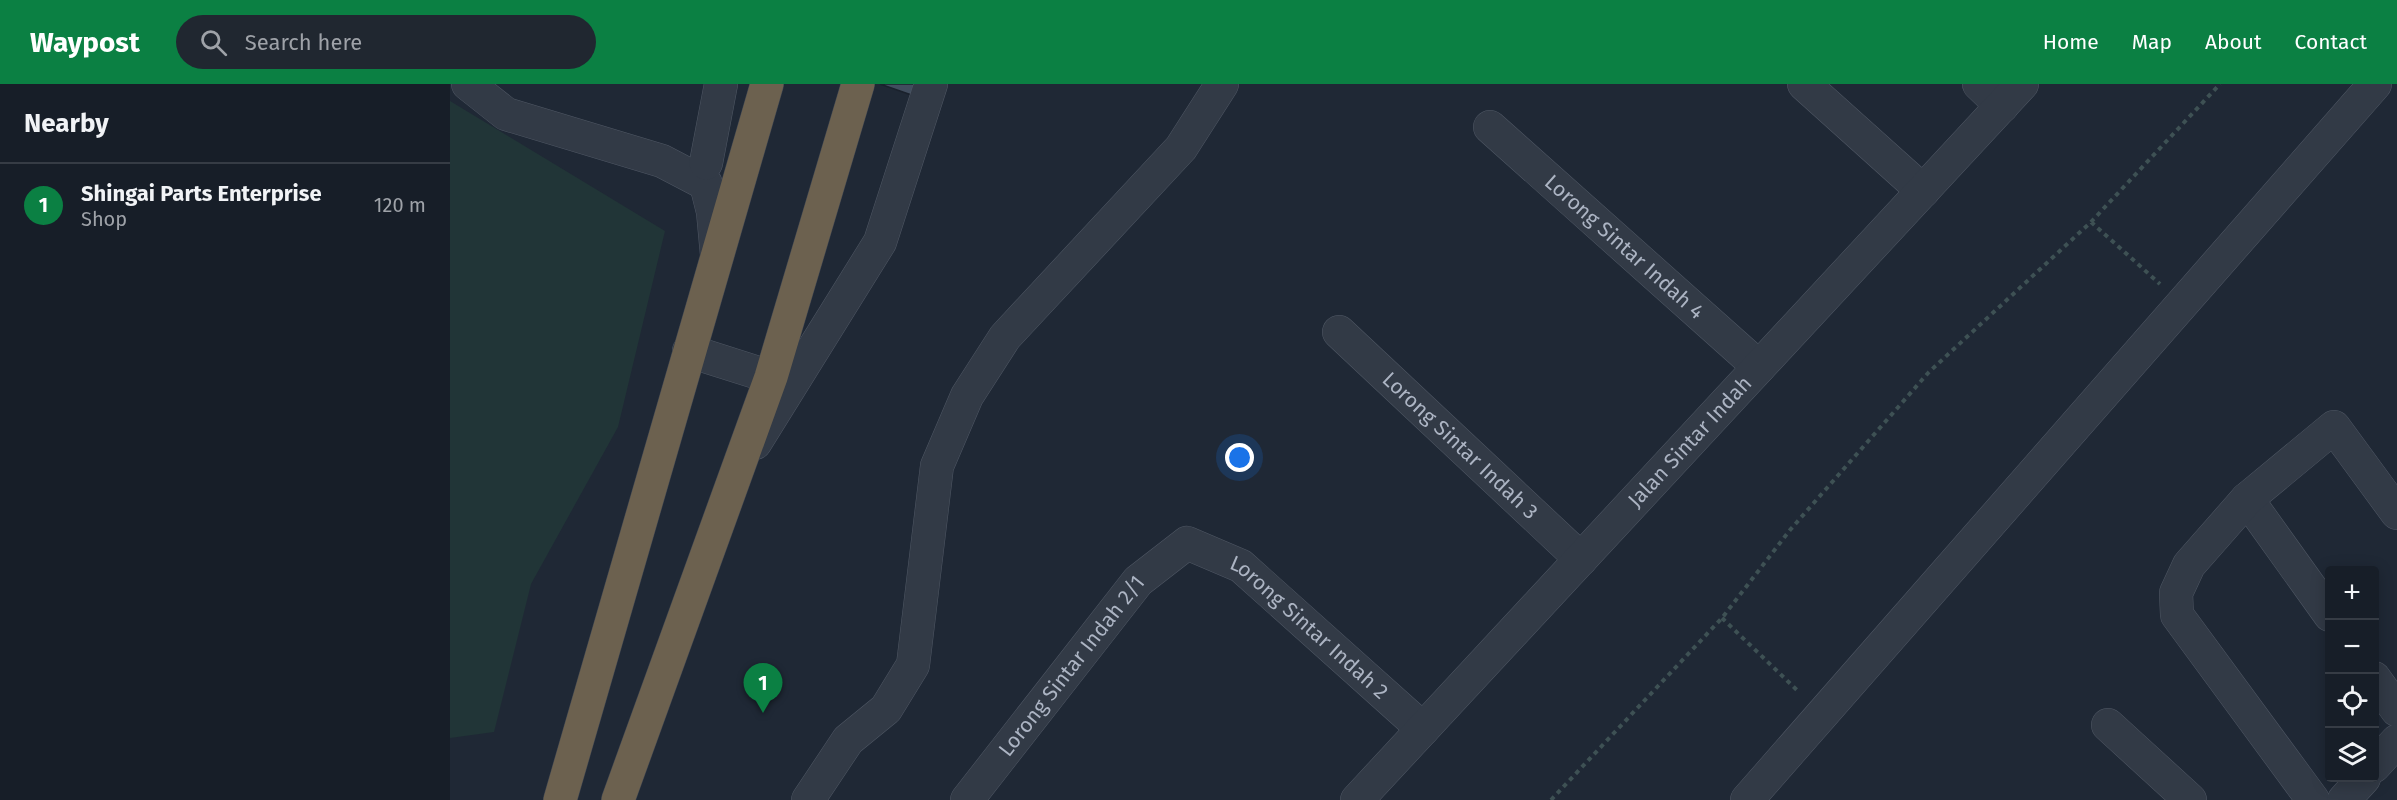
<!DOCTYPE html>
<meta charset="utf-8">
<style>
body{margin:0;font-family:"Fira Sans",sans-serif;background:#202730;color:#f1f3f6}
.controls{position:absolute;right:18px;bottom:18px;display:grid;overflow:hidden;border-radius:6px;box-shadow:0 3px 15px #0003}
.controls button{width:54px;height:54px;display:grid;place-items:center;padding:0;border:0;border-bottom:2px solid #363c45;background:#171e28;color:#f1f3f6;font:30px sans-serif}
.you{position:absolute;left:790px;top:374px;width:21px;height:21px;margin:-15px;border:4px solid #fff;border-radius:50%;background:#1a73e8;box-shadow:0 0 0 9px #1a73e833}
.badge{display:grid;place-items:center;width:39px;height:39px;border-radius:50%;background:#0b8043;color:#fff;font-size:20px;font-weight:700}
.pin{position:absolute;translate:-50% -50px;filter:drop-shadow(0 2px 3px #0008)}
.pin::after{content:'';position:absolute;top:32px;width:21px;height:18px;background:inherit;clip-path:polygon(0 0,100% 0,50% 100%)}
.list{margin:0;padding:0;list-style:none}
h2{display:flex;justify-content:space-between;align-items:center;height:78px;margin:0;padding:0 24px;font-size:26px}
h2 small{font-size:20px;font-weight:400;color:#9ea2a8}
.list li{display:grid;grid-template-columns:39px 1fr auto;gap:18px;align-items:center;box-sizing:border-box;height:84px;padding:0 24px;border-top:2px solid #363c45}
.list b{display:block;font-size:22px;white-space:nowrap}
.list p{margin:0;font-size:20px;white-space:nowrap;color:#9ea2a8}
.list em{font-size:20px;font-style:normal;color:#9ea2a8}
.icon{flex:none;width:33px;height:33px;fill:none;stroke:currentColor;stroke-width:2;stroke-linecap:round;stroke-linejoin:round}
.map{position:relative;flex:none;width:1947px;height:716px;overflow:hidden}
header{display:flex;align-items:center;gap:36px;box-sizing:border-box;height:84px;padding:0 30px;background:#0b8043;color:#fff}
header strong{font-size:28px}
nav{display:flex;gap:33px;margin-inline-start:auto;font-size:21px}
.search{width:420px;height:54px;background:#202730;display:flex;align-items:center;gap:15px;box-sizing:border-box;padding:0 21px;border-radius:33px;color:#9ea2a8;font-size:22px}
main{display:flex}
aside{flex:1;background:#171e28}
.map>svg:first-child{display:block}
</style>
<header>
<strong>Waypost</strong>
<div class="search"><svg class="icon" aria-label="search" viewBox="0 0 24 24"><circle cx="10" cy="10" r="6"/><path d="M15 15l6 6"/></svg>Search here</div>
<nav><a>Home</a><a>Map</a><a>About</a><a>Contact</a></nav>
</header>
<main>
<aside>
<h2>Nearby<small></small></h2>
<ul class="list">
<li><span class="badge">1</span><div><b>Shingai Parts Enterprise</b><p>Shop</p></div><em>120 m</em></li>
</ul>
</aside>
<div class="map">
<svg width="1947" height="716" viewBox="0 0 1947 716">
<rect width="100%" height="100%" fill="#1f2835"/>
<path fill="#213537" d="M 0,17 L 215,147 L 168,343 L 81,500 L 44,648 L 0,654 Z"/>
<path fill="#414d5e" stroke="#1a212c" stroke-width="1.5" d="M 430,0 L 478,0 L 473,15 Z"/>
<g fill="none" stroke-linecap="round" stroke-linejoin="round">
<defs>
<g id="minor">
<path d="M 18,0 L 56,30 L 212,77 L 256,100 L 263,128 L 267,171"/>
<path d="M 1354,0 L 1473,107"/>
<path d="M 1529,0 L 1552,22"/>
<path id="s1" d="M 1040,43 L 1309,283"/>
<path d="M 256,79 L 271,0"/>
<path id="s2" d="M 889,248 L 1131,475"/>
<path d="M 239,267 L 321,293"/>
<path d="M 305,359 L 430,158 L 481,0"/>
<path d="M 1797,415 L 1880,531"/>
<path d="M 1924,594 L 1947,626"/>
<path d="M 1658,641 L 1740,716"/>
<path d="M 1924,682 L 1947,657"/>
<path d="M 358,716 L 398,656 L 436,625 L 463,581 L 487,382 L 517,312 L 555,253 L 731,64 L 772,0"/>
<path id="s3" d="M 517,716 L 688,497 L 737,459 L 791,482 L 973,645"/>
<path id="s4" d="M 907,716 L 1572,0"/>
<path d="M 1297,716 L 1925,0"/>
<path d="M 1863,716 L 1727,531 L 1726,509 L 1739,481 L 1797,415 L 1884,343 L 1947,429"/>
<path d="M 1894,716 L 1914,694"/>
</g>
<path id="highway" d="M 110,716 L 317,0
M 168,716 L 321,293 L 408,0"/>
</defs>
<use href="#minor" stroke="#4f5764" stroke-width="34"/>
<use href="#highway" stroke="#3d4450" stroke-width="34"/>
<path stroke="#3e5154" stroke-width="4" stroke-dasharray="4.5 4.5" stroke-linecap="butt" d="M 1641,138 L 1710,200
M 1272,534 L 1349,608
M 1101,716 L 1272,534 L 1340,446 L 1479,288 L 1641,138 L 1770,0"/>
<use href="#minor" stroke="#323a46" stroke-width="33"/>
<use href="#highway" stroke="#6c614f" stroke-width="33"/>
</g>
<g text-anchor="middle" stroke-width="6" stroke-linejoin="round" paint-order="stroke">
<g font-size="21" fill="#acb4c3" stroke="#181f2a">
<text dy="7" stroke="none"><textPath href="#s1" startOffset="180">Lorong Sintar Indah 4</textPath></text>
<text dy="7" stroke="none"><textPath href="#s4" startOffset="489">Jalan Sintar Indah</textPath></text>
<text dy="7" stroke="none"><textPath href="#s2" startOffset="166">Lorong Sintar Indah 3</textPath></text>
<text dy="7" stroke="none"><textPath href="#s3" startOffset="490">Lorong Sintar Indah 2</textPath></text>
<text dy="7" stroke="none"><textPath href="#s3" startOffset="170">Lorong Sintar Indah 2/1</textPath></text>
</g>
</g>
</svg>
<div class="controls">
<button>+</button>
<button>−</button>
<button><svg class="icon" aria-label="locate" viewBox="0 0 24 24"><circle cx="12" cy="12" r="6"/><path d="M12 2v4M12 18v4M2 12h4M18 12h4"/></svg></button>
<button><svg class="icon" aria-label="layers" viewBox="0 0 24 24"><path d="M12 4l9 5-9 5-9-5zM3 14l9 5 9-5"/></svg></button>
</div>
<div class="you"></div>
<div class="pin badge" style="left:313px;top:629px">1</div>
</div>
</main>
